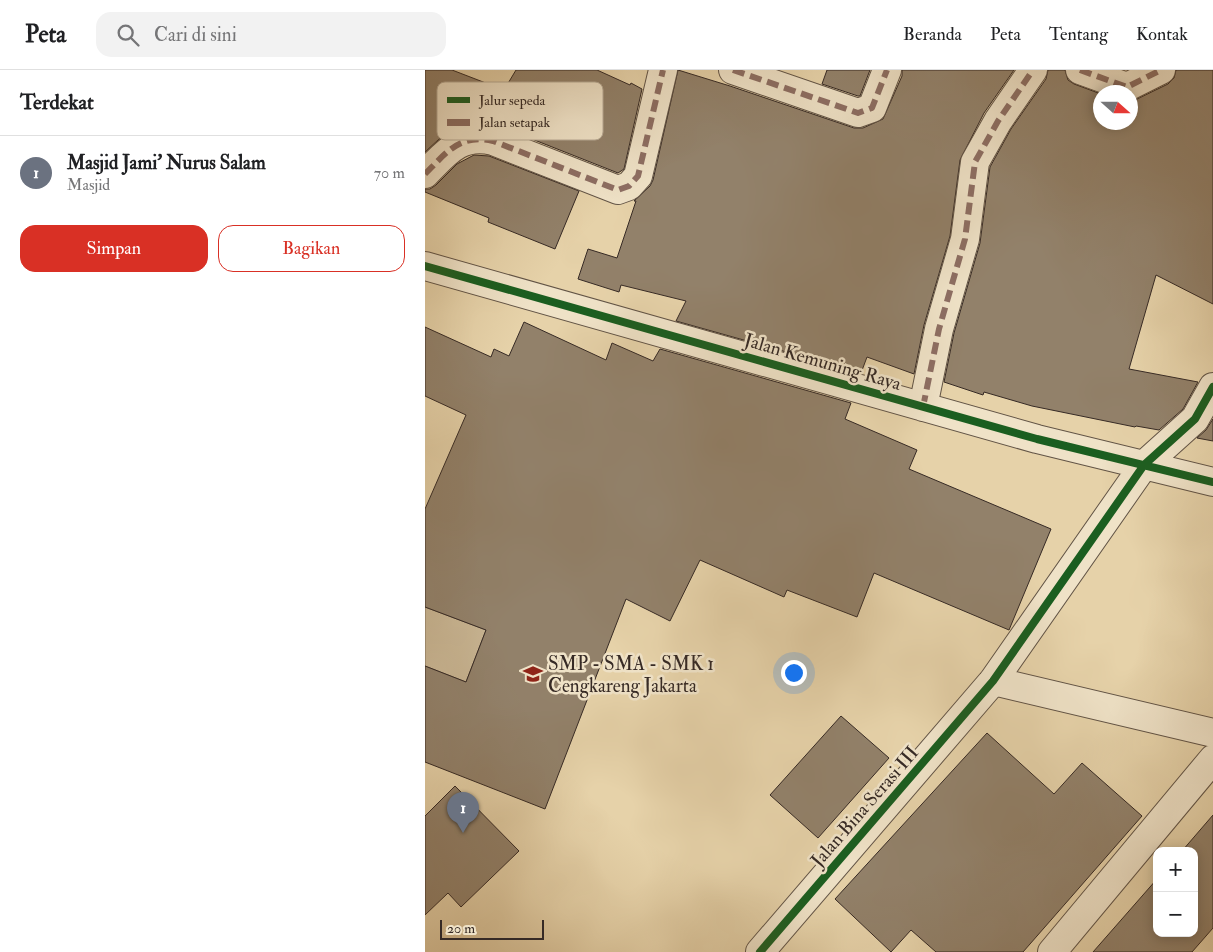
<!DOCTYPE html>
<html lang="id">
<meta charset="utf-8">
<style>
body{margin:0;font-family:"IM FELL Double Pica",serif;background:#f2f2f2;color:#202124}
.controls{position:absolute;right:15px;bottom:15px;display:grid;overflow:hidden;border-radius:10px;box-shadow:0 2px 12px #0003}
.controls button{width:45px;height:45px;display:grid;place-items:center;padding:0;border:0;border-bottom:1px solid #e0e0e0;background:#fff;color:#202124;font:25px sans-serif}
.compass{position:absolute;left:668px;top:15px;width:45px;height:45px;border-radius:50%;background:#fff;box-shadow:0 2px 12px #0003;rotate:111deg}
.scale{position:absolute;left:15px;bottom:12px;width:104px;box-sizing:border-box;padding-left:5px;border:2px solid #362a25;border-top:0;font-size:14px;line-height:18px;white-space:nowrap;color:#362a25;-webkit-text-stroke:4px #efe2c7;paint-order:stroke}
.you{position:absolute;left:368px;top:602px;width:18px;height:18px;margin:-12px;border:4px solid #fff;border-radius:50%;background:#1a73e8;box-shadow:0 0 0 8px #1a73e833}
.badge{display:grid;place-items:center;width:32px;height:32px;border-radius:50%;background:#d93025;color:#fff;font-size:16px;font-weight:700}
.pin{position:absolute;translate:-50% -41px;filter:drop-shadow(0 1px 2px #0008)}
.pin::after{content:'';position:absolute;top:26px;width:18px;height:15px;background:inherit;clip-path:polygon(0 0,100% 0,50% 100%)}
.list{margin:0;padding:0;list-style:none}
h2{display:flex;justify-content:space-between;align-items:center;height:65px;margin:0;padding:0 20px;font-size:21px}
h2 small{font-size:16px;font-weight:400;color:#757577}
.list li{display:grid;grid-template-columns:32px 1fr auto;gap:15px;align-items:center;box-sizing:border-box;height:75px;padding:0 20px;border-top:1px solid #e0e0e0}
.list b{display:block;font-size:19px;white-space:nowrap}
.list p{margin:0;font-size:16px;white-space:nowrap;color:#757577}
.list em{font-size:16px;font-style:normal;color:#757577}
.actions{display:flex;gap:10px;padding:15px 20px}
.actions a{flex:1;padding:11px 0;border:1px solid #d93025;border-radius:15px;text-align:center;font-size:18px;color:#d93025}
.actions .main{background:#d93025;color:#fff}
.icon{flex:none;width:28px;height:28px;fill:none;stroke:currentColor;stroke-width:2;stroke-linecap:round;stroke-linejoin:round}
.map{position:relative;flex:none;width:788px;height:882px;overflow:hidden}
header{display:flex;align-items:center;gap:30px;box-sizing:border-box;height:70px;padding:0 25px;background:#fff;border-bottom:1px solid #e0e0e0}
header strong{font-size:24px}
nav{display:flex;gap:28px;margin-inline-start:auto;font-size:18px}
.search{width:350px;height:45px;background:#f2f2f2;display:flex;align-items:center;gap:12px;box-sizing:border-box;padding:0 18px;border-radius:15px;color:#757577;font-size:19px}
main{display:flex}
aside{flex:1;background:#fff}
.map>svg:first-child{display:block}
</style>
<header>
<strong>Peta</strong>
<div class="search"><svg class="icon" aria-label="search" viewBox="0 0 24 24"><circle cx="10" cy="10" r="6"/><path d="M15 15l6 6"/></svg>Cari di sini</div>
<nav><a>Beranda</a><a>Peta</a><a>Tentang</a><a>Kontak</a></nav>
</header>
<main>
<aside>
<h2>Terdekat<small></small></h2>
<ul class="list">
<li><span class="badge" style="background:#6b7280">1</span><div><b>Masjid Jami' Nurus Salam</b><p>Masjid</p></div><em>70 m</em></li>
</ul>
<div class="actions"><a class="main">Simpan</a><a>Bagikan</a></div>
</aside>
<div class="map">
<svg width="788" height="882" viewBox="0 0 788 882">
<rect width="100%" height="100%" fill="#e6d2a9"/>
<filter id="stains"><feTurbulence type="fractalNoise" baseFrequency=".004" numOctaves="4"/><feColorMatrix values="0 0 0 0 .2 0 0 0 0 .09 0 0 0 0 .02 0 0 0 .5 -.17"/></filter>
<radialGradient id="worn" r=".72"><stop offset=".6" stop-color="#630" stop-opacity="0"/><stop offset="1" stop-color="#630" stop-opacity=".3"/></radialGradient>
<path fill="#c8b593" stroke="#7f705c" d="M 0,537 L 61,560 L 41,612 L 0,596 Z"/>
<path fill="#92816a" stroke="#362a25" d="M 0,0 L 27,0 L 79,20 L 91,0 L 172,0 L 205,15 L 206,13 L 217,19 L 199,99 L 193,103 L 74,56 L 59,54 L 45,54 L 30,58 L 13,70 L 0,82 Z
M 253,0 L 305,16 L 429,58 L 438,58 L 458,49 L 477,6 L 477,0 L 589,0 L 559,43 L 535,90 L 525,166 L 499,255 L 489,304 L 442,287 L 436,303 L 251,251 L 261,231 L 196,215 L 194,222 L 153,209 L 163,179 L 192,188 L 211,131 L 209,131 L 225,116 L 228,110 Z
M 402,0 L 445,0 L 435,26 L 433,26 L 397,14 Z
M 623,0 L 640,0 L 643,10 L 649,14 L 676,24 L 676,52 L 706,52 L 706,32 L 743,14 L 749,8 L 751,0 L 788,0 L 788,234 L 731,205 L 704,299 L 773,312 L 758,339 L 734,360 L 711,356 L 710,357 L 607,336 L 559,322 L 558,325 L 519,312 L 529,263 L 555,173 L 565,97 L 586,59 L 621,9 Z
M 49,85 L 64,86 L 154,121 L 130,179 L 63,152 L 64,148 L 0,122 L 0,119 L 5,119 L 11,115 L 32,94 Z
M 99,252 L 181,290 L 187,273 L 228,291 L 235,279 L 426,333 L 420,349 L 492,380 L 484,399 L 626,459 L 584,560 L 449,503 L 432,547 L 362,520 L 359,527 L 275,490 L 245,551 L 201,529 L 120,739 L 0,692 L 0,596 L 41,612 L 61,560 L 0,537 L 0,439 L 41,345 L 0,326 L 0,257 L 66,287 L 69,279 L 84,286 Z
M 788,349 L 788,371 L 772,368 L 781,360 Z
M 416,646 L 464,688 L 393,768 L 345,725 Z
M 562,663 L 629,724 L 657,693 L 717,746 L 598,882 L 511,882 L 486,860 L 466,882 L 410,829 Z
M 30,716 L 94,781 L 36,837 L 23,823 L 0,845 L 0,746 Z
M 788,745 L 788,858 L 767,882 L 668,882 L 732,809 L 732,863 L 769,863 L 769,781 L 757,781 Z"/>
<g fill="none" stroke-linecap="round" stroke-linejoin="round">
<defs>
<path id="minor" d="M 308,0 L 433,43 L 447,38 L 462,0
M 655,0 L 702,17 L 736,0
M 0,104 C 21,83 35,63 68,71 L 193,120 L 204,116 L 213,106 L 238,0
M 0,196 L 612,369 L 788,412
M 498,337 L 514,259 L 540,169 L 550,92 L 573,51 L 608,0
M 568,611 L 788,663
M 335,882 L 568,611 L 719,395 L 770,349 L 788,317
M 627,882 L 788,689"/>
</defs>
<use href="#minor" stroke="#625446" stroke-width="30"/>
<use href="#minor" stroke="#efe2c7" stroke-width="28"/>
<path stroke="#8d6e63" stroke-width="6" stroke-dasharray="12 6" stroke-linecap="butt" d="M 308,0 L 433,43 L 447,38 L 462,0
M 655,0 L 702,17 L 736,0
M 0,104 C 21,83 35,63 68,71 L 193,120 L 204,116 L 213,106 L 238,0
M 498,337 L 514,259 L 540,169 L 550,92 L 573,51 L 608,0"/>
<defs>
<path id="cycleway" d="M 0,196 L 612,369 L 788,412
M 335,882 L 568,611 L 719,395 L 770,349 L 788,317"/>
</defs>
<use href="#cycleway" stroke="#efe2c7" stroke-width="11"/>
<use href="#cycleway" stroke="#1b5e20" stroke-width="8"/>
</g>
<defs>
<symbol id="school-bare" viewBox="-9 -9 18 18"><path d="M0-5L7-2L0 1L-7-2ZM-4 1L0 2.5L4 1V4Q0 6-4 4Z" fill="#8f2418" stroke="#efe2c7" stroke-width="2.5" paint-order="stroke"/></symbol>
</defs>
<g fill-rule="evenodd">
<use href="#school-bare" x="94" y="590" width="28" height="28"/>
</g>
<g text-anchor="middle" stroke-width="5" stroke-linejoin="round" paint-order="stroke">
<g font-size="19" fill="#362a25" stroke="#efe2c7">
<text transform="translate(398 291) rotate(16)" y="7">Jalan Kemuning Raya</text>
<text transform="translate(439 736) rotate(-49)" y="7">Jalan Bina Serasi III</text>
</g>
<g font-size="19" fill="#362a25" stroke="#efe2c7" text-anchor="start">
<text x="123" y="600">SMP - SMA - SMK 1<tspan x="123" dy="22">Cengkareng Jakarta</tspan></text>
</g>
</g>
<rect x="12" y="12" width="166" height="58" rx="8" fill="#efe2c7" stroke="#b8ab96" stroke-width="1"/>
<rect x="22" y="27" width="23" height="6" fill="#1b5e20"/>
<rect x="22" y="49" width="23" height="7" fill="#8d6e63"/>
<g font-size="14" fill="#362a25">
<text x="54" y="35">Jalur sepeda</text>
<text x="54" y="57">Jalan setapak</text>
</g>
<rect width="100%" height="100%" filter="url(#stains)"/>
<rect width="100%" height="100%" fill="url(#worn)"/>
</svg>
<div class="controls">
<button>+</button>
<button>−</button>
</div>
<svg class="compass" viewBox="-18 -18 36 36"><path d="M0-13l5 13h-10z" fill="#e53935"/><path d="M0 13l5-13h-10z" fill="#757577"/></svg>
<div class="scale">20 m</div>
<div class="you"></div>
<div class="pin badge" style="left:38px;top:763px;background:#6b7280">1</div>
</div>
</main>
